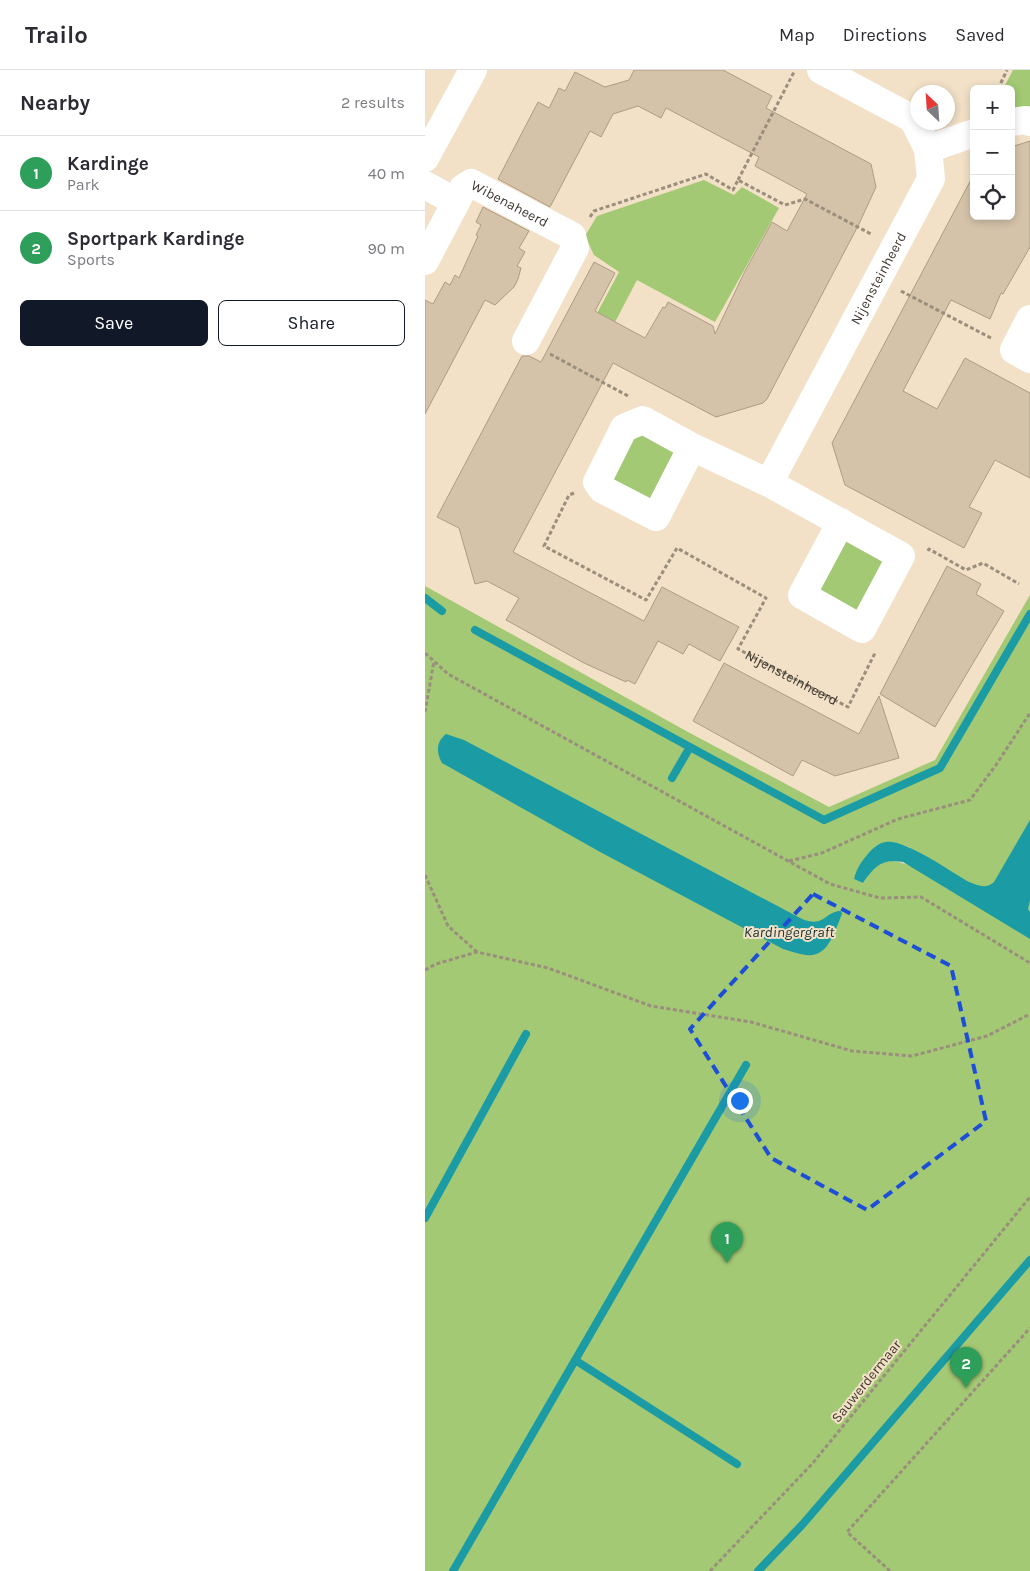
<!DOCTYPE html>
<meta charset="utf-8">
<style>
body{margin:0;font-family:Karla,sans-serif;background:#f7f7f7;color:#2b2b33}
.controls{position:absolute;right:15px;top:15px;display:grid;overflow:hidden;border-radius:8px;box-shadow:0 2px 8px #0003}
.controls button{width:45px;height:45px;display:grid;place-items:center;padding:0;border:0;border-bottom:1px solid #e1e1e2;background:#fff;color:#2b2b33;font:25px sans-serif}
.compass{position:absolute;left:485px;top:15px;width:45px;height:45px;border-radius:50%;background:#fff;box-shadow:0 2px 8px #0003;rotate:335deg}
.you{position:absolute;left:314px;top:1030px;width:18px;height:18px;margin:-12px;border:4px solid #fff;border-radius:50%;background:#1a73e8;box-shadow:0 0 0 8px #1a73e833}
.badge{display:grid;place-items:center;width:32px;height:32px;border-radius:50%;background:#111827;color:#fff;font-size:16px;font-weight:700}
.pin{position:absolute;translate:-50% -41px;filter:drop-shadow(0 1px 2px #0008)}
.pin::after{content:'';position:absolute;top:26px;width:18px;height:15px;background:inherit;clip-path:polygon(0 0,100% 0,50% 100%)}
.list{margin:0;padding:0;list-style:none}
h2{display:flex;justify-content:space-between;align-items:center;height:65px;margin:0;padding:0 20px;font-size:21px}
h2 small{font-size:16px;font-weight:400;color:#7c7c81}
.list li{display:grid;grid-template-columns:32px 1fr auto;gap:15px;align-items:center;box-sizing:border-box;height:75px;padding:0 20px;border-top:1px solid #e1e1e2}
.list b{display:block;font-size:19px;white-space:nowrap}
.list p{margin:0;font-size:16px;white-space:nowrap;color:#7c7c81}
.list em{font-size:16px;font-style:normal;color:#7c7c81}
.actions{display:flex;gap:10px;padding:15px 20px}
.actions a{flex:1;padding:11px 0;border:1px solid #111827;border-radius:8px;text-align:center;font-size:18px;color:#111827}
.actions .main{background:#111827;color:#fff}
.icon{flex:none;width:28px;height:28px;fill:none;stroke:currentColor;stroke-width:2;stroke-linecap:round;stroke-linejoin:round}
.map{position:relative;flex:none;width:605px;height:1501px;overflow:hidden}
header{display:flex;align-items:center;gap:30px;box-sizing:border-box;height:70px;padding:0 25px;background:#fff;border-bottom:1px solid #e1e1e2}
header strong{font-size:24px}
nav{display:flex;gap:28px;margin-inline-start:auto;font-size:18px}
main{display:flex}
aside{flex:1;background:#fff}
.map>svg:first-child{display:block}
</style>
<header>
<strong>Trailo</strong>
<nav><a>Map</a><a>Directions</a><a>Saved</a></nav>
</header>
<main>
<aside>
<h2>Nearby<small>2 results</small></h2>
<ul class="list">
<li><span class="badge" style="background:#2e9e5b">1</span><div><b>Kardinge</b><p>Park</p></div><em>40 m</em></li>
<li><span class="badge" style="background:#2e9e5b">2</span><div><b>Sportpark Kardinge</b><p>Sports</p></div><em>90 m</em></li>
</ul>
<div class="actions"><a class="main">Save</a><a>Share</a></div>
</aside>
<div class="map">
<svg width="605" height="1501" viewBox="0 0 605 1501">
<rect width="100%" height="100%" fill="#f2e1c7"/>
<path fill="#a3c974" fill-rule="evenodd" d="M 588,0 L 605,0 L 605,40 L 586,40 L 586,19 L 578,19 Z
M 279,110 L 309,125 L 317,117 L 354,138 L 290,252 L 212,210 L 165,300 L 147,290 L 194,202 L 169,185 L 160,166 L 172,146 Z
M 214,362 L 256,380 L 228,436 L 181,411 L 203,367 Z
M 418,462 L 461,489 L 437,546 L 389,521 Z
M 0,516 L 263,662 L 404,737 L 510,690 L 605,525 L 605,1501 L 0,1501 ZM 465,772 L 484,777 L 524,820 C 507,809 474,781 453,795 C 447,799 442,807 438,813 L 430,809 Z"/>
<path fill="#1b9ba3" d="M 21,664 L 39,670 L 377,849 C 400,858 400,841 416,841 L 417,844 C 410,860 404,888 381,885 C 373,884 366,881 358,879 L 177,783 L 17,693 C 11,682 11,672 21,664 Z
M 605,750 L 605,830 L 603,839 L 605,842 L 605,869 L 478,792 C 456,789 450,796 438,813 L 429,809 C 431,800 436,792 442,785 C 447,779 453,773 461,772 C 480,769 526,802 544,812 C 554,816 561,819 569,812 Z"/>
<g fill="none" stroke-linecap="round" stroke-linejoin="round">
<path stroke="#1b9ba3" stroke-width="8" d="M 0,528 L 17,541
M 50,560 L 399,750 L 515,698 L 605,544
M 247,708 L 265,677
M 0,1148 L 101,964
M 150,1290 L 312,1394
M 28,1501 L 321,995
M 333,1501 L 377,1455 L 605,1190"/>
</g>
<path fill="#d4c3a9" stroke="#ac9c83" d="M 209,0 L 298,0 L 347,26 L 341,38 L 446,94 L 451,117 L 434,154 L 342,329 L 338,333 L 291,347 L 188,293 L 88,482 L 219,551 L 237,517 L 314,557 L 295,591 L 264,574 L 258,584 L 233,571 L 210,614 L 202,610 L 201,612 L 159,593 L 81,550 L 94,528 L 62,511 L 50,514 L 34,458 L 12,447 L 97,286 L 104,286 L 116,292 L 169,192 L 190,203 L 170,241 L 220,268 L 238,237 L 240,238 L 243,232 L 288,256 L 290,264 L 320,201 L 347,152 L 362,161 L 382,124 L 330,96 L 334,87 L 241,38 L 236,48 L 213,36 L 188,44 L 176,67 L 165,61 L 125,137 L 73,109 L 113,32 L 124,38 L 134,18 L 140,21 L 150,2 L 180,17 L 204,10 Z
M 605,71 L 605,177 L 578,224 L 576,223 L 565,249 L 526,230 L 478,321 L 512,339 L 540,288 L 605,323 L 605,408 L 570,390 L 544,437 L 557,443 L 539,478 L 420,415 L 407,373 L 549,104 L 549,146 L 586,146 L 586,77 Z
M 58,137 L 104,161 L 94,178 L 100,182 L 92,196 L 96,198 L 93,209 L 89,217 L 70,235 L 60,230 L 0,344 L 0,230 L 8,234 L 20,212 L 25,215 L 30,205 L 34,208 L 53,166 L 51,165 L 56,155 L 51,152 Z
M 522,496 L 556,514 L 551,524 L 579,541 L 510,657 L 455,624 Z
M 299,593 L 434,664 L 454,626 L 474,688 L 410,706 L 377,690 L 368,706 L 268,651 Z"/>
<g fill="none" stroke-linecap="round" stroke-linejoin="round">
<g stroke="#9a8e7c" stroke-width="3" stroke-dasharray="4 2.5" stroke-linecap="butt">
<path d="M 573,19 L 582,0"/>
<path d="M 313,110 L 369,2"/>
<path d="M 165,147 L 169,141 L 281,104 L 308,120 L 313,110 L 360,135 L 380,129 L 446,164"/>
<path d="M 476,221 L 566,268"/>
<path d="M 125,284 L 205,327"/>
<path id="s1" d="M 149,423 L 144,425 L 119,476 L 221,530 L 252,478 L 341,528 L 313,579 L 423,637 L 450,583"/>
<path d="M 503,481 L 504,479 L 541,500 L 558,493 L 594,514"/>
<path d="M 0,583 L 23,604 L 405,814 L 455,828 L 496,827 L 605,893"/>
<path d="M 0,642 L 9,591"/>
<path d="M 364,791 L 397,783 L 473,749 L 545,730 L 571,695 L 605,643"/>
<path d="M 0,805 L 23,856 L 52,882"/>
<path d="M 0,900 L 11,894 L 52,882 L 123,898 L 226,936 L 326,952 L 427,981 L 487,986 L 562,966 L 605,944"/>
<path d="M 285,1501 L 387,1394 L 605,1127"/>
<path d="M 465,1501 L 422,1462 L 605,1258"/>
</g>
<g stroke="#fff" stroke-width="28">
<path d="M 586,52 L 601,50 L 605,52"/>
<path d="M 503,79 L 549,63"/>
<path d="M 0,88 L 48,0"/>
<path d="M 0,115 L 31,132 L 0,191"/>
<path id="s2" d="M 31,132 L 38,118 L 46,113 L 147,166 L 150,178 L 101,271"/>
<path d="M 605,249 L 589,280 L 605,289"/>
<path d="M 267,377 L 231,447 L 177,419 L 172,412 L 199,358 L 218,350 L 267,377 L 344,413 L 476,486 L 437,559 L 377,525 L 416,452"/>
<path id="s3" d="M 344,413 L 506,109 L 503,79 L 488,49 L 396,0"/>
</g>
</g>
<path fill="none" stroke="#1d4ed8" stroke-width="4" stroke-dasharray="10 6" stroke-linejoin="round" d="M 388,824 L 526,896 L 561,1051 L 442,1140 L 346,1088 L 265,959 Z"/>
<g text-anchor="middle" stroke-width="4" stroke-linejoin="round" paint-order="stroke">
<g font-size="14" fill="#40392f" stroke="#f2e1c7">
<text dy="5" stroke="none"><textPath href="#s2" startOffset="69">Wibenaheerd</textPath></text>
<text dy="5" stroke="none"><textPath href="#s3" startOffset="232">Nijensteinheerd</textPath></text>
<text dy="5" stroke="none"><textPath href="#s1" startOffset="459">Nijensteinheerd</textPath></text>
<text transform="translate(441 1311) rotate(-51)" y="5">Sauwerdermaar</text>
</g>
<g font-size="15" font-style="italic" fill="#183133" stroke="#f2e1c7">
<text x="364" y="867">Kardingergraft</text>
</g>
</g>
</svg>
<div class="controls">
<button>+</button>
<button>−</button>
<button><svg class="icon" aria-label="locate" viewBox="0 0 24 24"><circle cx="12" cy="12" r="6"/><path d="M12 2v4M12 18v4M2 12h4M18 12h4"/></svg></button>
</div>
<svg class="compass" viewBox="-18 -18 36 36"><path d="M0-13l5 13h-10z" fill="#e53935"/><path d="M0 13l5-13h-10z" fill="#7c7c81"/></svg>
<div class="you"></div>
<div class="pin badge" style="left:302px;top:1193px;background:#2e9e5b">1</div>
<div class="pin badge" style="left:541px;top:1318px;background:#2e9e5b">2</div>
</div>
</main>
